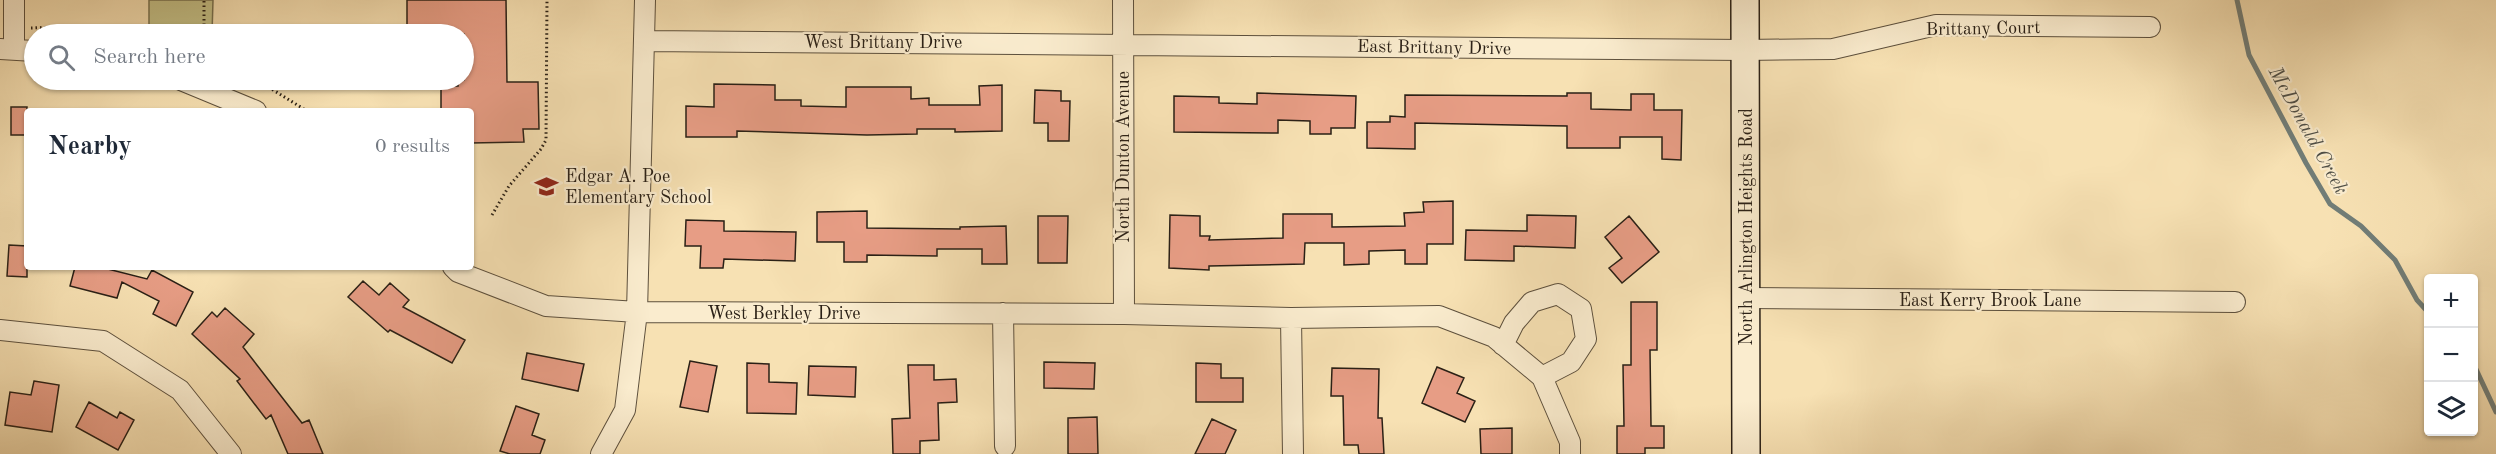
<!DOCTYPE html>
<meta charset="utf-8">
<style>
body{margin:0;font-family:"Old Standard TT",serif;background:#f2f2f3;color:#1f2937}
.controls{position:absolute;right:18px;bottom:18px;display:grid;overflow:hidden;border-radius:6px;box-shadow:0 2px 4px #0004}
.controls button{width:54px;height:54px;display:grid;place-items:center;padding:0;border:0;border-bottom:2px solid #e0e1e3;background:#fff;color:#1f2937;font:30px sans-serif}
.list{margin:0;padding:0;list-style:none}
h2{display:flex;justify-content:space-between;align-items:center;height:78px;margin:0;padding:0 24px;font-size:26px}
h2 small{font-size:20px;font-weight:400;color:#747a83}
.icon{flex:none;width:33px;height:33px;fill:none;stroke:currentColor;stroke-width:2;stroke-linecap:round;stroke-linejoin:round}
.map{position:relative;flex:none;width:2496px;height:454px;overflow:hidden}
.search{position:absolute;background:#fff;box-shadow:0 2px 4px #0004;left:24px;top:24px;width:450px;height:66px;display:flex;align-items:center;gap:15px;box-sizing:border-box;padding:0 21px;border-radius:33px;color:#747a83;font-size:22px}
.panel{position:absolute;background:#fff;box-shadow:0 2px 4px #0004;left:24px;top:108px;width:450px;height:162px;border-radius:6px}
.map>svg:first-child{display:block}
</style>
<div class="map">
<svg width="2496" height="454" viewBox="0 0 2496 454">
<rect width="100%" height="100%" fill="#f7e1b3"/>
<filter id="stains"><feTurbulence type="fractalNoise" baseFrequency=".00333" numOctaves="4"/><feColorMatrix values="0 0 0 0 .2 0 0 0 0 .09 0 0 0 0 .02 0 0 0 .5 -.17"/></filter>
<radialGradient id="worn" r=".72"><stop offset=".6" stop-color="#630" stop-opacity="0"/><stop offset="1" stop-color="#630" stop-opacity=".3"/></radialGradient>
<path fill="#c4c188" stroke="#77704f" stroke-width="1.5" d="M 149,0 L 213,0 L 212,34 L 149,34 Z"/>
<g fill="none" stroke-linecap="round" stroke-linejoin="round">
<path stroke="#717d77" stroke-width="5" d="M 2237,0 L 2249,55 L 2306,163 L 2330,204 L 2361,226 L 2395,260 L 2417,300 L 2428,312
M 2474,365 L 2496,412"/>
</g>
<path fill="#e79d85" stroke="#2a2016" stroke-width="1.5" d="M 407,0 L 506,0 L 507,82 L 538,82 L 539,129 L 523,129 L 524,142 L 471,143 L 471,111 L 441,111 L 441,86 L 458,86 L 458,80 L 464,80 L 464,34 L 407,34 Z
M 714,84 L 775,85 L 775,100 L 801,100 L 801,106 L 846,107 L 846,87 L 911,87 L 911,99 L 929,98 L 929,105 L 980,105 L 979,86 L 1002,85 L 1002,131 L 955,132 L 955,129 L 917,129 L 917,134 L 867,135 L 737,131 L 737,137 L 686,137 L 686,106 L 714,107 Z
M 1035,90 L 1061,91 L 1061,101 L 1070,101 L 1069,141 L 1048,141 L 1048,123 L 1034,123 Z
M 1257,93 L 1356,96 L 1355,128 L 1331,128 L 1331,134 L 1310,134 L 1310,121 L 1278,120 L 1278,133 L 1174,132 L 1174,96 L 1219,97 L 1219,103 L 1257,104 Z
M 1567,93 L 1591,93 L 1591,109 L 1631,110 L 1631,94 L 1654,94 L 1654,110 L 1682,110 L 1681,160 L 1662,159 L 1662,137 L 1620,137 L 1620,148 L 1567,148 L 1567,126 L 1415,123 L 1415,149 L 1367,148 L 1367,122 L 1390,122 L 1390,116 L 1405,117 L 1405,95 L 1567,96 Z
M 11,107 L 27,107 L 27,135 L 11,135 Z
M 1453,201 L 1453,244 L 1427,244 L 1427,264 L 1405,264 L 1405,250 L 1369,251 L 1369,264 L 1344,265 L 1344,243 L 1305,243 L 1304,264 L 1209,266 L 1209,270 L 1169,268 L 1170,215 L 1200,216 L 1200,236 L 1210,236 L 1209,240 L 1283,238 L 1283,214 L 1332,214 L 1332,227 L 1405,226 L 1404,213 L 1424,212 L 1423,202 Z
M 867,211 L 867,228 L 960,229 L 960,227 L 1006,226 L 1007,264 L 982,264 L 982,249 L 937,249 L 937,256 L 867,255 L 867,262 L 844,262 L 844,242 L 817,242 L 817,212 Z
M 1527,215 L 1576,216 L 1575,248 L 1514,246 L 1514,261 L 1465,260 L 1466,230 L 1527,231 Z
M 1038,216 L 1068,216 L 1067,263 L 1038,263 Z
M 1629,216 L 1659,252 L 1622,283 L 1609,268 L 1622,258 L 1605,237 Z
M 686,220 L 724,221 L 724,231 L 796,232 L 795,261 L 724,259 L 723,268 L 700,268 L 701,246 L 685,246 Z
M 9,245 L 27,246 L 27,277 L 7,276 Z
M 75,267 L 100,267 L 147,279 L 152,270 L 193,292 L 176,326 L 153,314 L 159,301 L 122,282 L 117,298 L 70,286 Z
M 363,281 L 379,295 L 390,283 L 409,300 L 403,307 L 465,340 L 452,363 L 390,330 L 388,332 L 348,297 Z
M 1631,302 L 1657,302 L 1657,350 L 1650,350 L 1651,426 L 1664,426 L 1664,448 L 1645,448 L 1645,454 L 1617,454 L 1617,426 L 1624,426 L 1623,365 L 1631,365 Z
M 225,308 L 254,334 L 243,347 L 302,423 L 309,420 L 323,454 L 288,454 L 271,415 L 266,419 L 237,381 L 240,379 L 192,334 L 212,312 L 217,317 Z
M 527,353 L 584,364 L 578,391 L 522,379 Z
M 690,361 L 717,366 L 708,412 L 680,407 Z
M 1044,362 L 1095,363 L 1094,389 L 1044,388 Z
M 747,363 L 769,364 L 769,382 L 797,383 L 796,414 L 747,413 Z
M 1196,363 L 1221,364 L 1221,378 L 1243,378 L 1243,402 L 1196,402 Z
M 908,365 L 934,365 L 934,380 L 956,379 L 957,402 L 938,403 L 939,440 L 920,441 L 920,454 L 893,454 L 892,419 L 910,418 Z
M 809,366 L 856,367 L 855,397 L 808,395 Z
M 1437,367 L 1464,378 L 1457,393 L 1475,401 L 1465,422 L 1422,403 Z
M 1332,368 L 1379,369 L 1378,418 L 1382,418 L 1384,454 L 1359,454 L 1358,445 L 1344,445 L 1343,396 L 1331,396 Z
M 34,381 L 59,385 L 52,432 L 5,425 L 10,392 L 31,395 Z
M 89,402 L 117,418 L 120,412 L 134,420 L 118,450 L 76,427 Z
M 516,406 L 539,414 L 532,435 L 545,440 L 540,454 L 510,454 L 500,451 Z
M 1097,417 L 1098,454 L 1068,454 L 1068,418 Z
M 1212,419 L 1236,430 L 1225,454 L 1195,454 Z
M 1512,428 L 1512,454 L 1481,454 L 1480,429 Z"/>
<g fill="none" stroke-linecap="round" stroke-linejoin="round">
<defs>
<path id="minor" d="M 14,0 L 14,49
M 1123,0 L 1124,314
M 644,41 L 1745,50 L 1833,49 L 1936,25 L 2150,27
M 0,49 L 34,51
M 181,80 L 256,111
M 453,267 L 458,272 L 546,306 L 637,312 L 1124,314 L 1291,318 L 1439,316 L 1494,337 L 1542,377 L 1570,442 L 1570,454
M 1746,298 L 2235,302
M 1003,313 L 1005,446
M 1291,318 L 1293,454
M 0,330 L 103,341 L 180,390 L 231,454
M 1503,345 L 1514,323 L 1532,302 L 1558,294 L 1581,309 L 1586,339 L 1571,362 L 1542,377
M 601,454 L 625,410 L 637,312 L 645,0"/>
<path id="secondary" d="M 1745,0 L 1746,454"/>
</defs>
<use href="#minor" stroke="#5d503d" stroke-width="22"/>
<use href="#secondary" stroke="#2a2016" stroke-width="30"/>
<path stroke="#2a2016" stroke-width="3" stroke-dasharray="1.5 3" stroke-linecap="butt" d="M 31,28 L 79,26 L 130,34
M 204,34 L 204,0
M 257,80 L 307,111
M 492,215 L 509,186 L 541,149 L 546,140 L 547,0"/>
<use href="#minor" stroke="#faecce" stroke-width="20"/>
<use href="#secondary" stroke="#faecce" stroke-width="27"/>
</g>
<defs>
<symbol id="school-bare" viewBox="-9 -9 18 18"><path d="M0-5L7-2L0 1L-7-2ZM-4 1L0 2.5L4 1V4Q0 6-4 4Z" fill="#8f2418" stroke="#faecce" stroke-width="2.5" paint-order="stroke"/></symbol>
</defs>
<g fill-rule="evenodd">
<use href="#school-bare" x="530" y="170" width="33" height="33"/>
</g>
<g text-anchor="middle" stroke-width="4.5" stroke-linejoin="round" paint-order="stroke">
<g font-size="18" fill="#2a2016" stroke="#faecce">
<text transform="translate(1983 28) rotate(-1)" y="6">Brittany Court</text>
<text x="883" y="48">West Brittany Drive</text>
<text transform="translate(1434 47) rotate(1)" y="6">East Brittany Drive</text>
<text transform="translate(1123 157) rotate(-90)" y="6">North Dunton Avenue</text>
<text transform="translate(1746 227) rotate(-90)" y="6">North Arlington Heights Road</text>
<text x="1990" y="306">East Kerry Brook Lane</text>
<text x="784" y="319">West Berkley Drive</text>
</g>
<g font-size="18" fill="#2a2016" stroke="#faecce" text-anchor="start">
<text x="565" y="182">Edgar A. Poe<tspan x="565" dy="21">Elementary School</tspan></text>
</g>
<g font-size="20" font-style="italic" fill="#4e4e46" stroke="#faecce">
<text transform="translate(2309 130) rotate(61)" y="7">McDonald Creek</text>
</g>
</g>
<rect width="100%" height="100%" filter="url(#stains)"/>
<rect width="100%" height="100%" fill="url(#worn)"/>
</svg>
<div class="controls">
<button>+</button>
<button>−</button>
<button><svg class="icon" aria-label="layers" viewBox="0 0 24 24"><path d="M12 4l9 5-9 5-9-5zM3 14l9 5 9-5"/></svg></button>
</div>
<div class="search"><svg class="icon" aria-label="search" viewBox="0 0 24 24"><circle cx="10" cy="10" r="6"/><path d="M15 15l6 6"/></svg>Search here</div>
<section class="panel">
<h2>Nearby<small>0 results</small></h2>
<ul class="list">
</ul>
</section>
</div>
